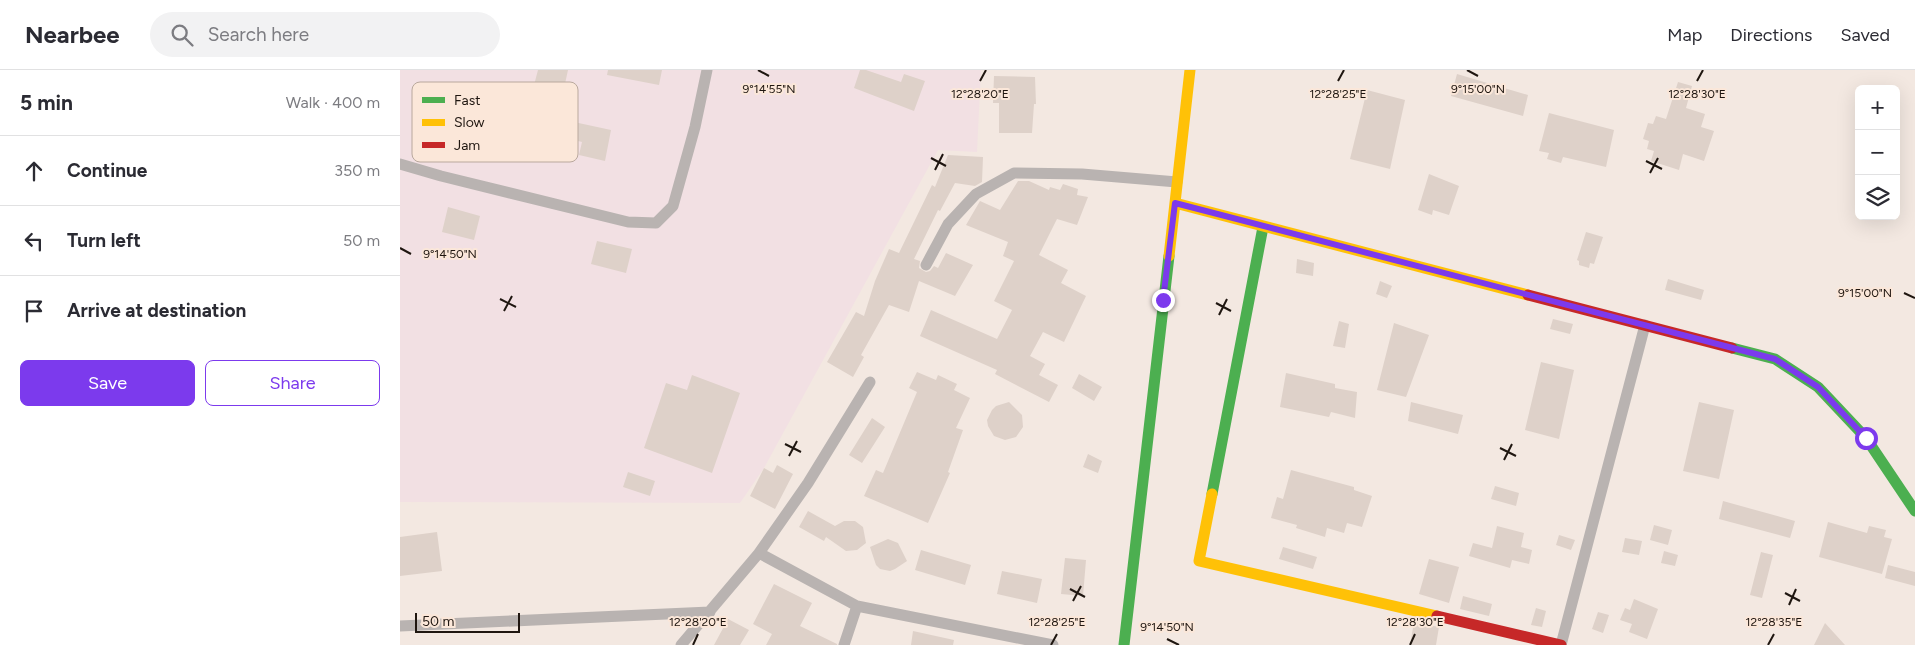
<!DOCTYPE html>
<meta charset="utf-8">
<style>
body{margin:0;font-family:Figtree,sans-serif;background:#f2f2f3;color:#2b2b33}
.controls{position:absolute;right:15px;top:15px;display:grid;overflow:hidden;border-radius:8px;box-shadow:0 5px 20px #0002}
.controls button{width:45px;height:45px;display:grid;place-items:center;padding:0;border:0;border-bottom:1px solid #e1e1e2;background:#fff;color:#2b2b33;font:25px sans-serif}
.scale{position:absolute;left:15px;bottom:12px;width:105px;box-sizing:border-box;padding-left:5px;border:2px solid #1f1610;border-top:0;font-size:14px;line-height:18px;white-space:nowrap;color:#1f1610;-webkit-text-stroke:4px #fbe7d9;paint-order:stroke}
.stop{position:absolute;width:15px;height:15px;margin:-11px;border:4px solid #7c3aed;border-radius:50%;background:#fff}
.stop.end{background:#7c3aed;border-color:#fff;box-shadow:0 1px 5px #0008}
.list{margin:0;padding:0;list-style:none}
h2{display:flex;justify-content:space-between;align-items:center;height:65px;margin:0;padding:0 20px;font-size:21px}
h2 small{font-size:16px;font-weight:400;color:#7c7c81}
.list li{display:grid;grid-template-columns:32px 1fr auto;gap:15px;align-items:center;box-sizing:border-box;height:70px;padding:0 20px;border-top:1px solid #e1e1e2}
.list b{display:block;font-size:19px;white-space:nowrap}
.list em{font-size:16px;font-style:normal;color:#7c7c81}
.actions{display:flex;gap:10px;padding:15px 20px}
.actions a{flex:1;padding:11px 0;border:1px solid #7c3aed;border-radius:8px;text-align:center;font-size:18px;color:#7c3aed}
.actions .main{background:#7c3aed;color:#fff}
.icon{flex:none;width:28px;height:28px;fill:none;stroke:currentColor;stroke-width:2;stroke-linecap:round;stroke-linejoin:round}
.map{position:relative;flex:none;width:1515px;height:575px;overflow:hidden}
header{display:flex;align-items:center;gap:30px;box-sizing:border-box;height:70px;padding:0 25px;background:#fff;border-bottom:1px solid #e1e1e2}
header strong{font-size:24px}
nav{display:flex;gap:28px;margin-inline-start:auto;font-size:18px}
.search{width:350px;height:45px;background:#f2f2f3;display:flex;align-items:center;gap:12px;box-sizing:border-box;padding:0 18px;border-radius:28px;color:#7c7c81;font-size:19px}
main{display:flex}
aside{flex:1;background:#fff}
.map>svg:first-child{display:block}
</style>
<header>
<strong>Nearbee</strong>
<div class="search"><svg class="icon" aria-label="search" viewBox="0 0 24 24"><circle cx="10" cy="10" r="6"/><path d="M15 15l6 6"/></svg>Search here</div>
<nav><a>Map</a><a>Directions</a><a>Saved</a></nav>
</header>
<main>
<aside>
<h2>5 min<small>Walk · 400 m</small></h2>
<ul class="list">
<li><svg class="icon" aria-label="ahead" viewBox="0 0 24 24"><path d="M12 20V5M6 11l6-6 6 6"/></svg><div><b>Continue</b></div><em>350 m</em></li>
<li><svg class="icon" aria-label="left" viewBox="0 0 24 24"><path d="M17 20v-9H6M10 6l-5 5 5 5"/></svg><div><b>Turn left</b></div><em>50 m</em></li>
<li><svg class="icon" aria-label="arrive" viewBox="0 0 24 24"><path d="M6 21V4h12l-3 4 3 4H6"/></svg><div><b>Arrive at destination</b></div></li>
</ul>
<div class="actions"><a class="main">Save</a><a>Share</a></div>
</aside>
<div class="map">
<svg width="1515" height="575" viewBox="0 0 1515 575">
<rect width="100%" height="100%" fill="#f3e8e1"/>
<path fill="#f2e0e3" d="M 0,0 L 581,0 L 577,82 L 538,80 L 364,398 L 340,433 L 0,432 Z"/>
<path fill="#ded1c9" d="M 138,0 L 168,0 L 158,46 L 128,38 Z
M 208,0 L 262,0 L 259,15 L 207,5 Z
M 460,0 L 466,0 L 501,12 L 504,4 L 525,11 L 514,41 L 454,18 Z
M 1057,4 L 1128,25 L 1123,46 L 1051,26 Z
M 594,6 L 635,7 L 636,34 L 634,34 L 632,63 L 599,63 L 599,33 L 593,33 Z
M 1278,12 L 1292,16 L 1286,38 L 1305,44 L 1301,57 L 1314,61 L 1304,91 L 1283,84 L 1279,100 L 1251,91 L 1254,81 L 1247,79 L 1249,71 L 1243,69 L 1248,53 L 1253,54 L 1256,46 L 1266,49 Z
M 967,20 L 1005,30 L 990,99 L 950,89 Z
M 1149,43 L 1214,60 L 1206,97 L 1163,87 L 1161,93 L 1147,89 L 1149,83 L 1139,81 Z
M 174,52 L 211,60 L 205,91 L 179,85 L 182,72 L 170,69 Z
M 548,85 L 583,87 L 582,112 L 575,116 L 555,113 L 540,141 L 538,140 L 514,189 L 520,191 L 519,198 L 526,202 L 530,201 L 534,196 L 538,198 L 546,183 L 573,195 L 555,226 L 519,211 L 509,242 L 489,235 L 461,285 L 464,287 L 453,307 L 427,292 L 456,242 L 464,246 L 475,211 L 489,179 L 499,183 L 532,115 L 535,117 Z
M 1029,104 L 1059,116 L 1049,145 L 1033,140 L 1032,145 L 1018,140 Z
M 618,111 L 629,111 L 649,120 L 650,117 L 660,120 L 663,114 L 678,119 L 677,125 L 688,127 L 677,155 L 657,149 L 639,185 L 668,200 L 661,213 L 686,226 L 664,272 L 643,262 L 630,286 L 645,294 L 639,305 L 658,315 L 649,332 L 595,304 L 597,300 L 520,266 L 531,240 L 597,269 L 612,240 L 594,231 L 614,191 L 603,186 L 608,172 L 566,155 L 580,131 L 600,140 Z
M 48,137 L 80,146 L 74,170 L 42,162 Z
M 1186,162 L 1203,167 L 1194,194 L 1190,193 L 1189,198 L 1179,195 L 1179,191 L 1177,190 Z
M 197,171 L 232,179 L 226,203 L 191,194 Z
M 897,189 L 914,193 L 913,206 L 896,203 Z
M 1268,209 L 1304,220 L 1301,230 L 1265,220 Z
M 980,211 L 992,216 L 987,228 L 976,224 Z
M 1153,249 L 1173,254 L 1170,264 L 1150,259 Z
M 939,251 L 949,254 L 945,278 L 933,276 Z
M 994,253 L 1029,265 L 1006,327 L 977,320 Z
M 1141,292 L 1174,300 L 1159,369 L 1125,360 Z
M 517,302 L 536,310 L 538,305 L 557,314 L 554,320 L 570,328 L 556,358 L 563,360 L 548,402 L 550,403 L 528,453 L 464,426 L 476,400 L 483,403 L 517,322 L 509,318 Z
M 886,303 L 935,314 L 935,318 L 957,322 L 955,348 L 931,342 L 929,347 L 880,337 Z
M 679,304 L 702,317 L 694,331 L 672,318 Z
M 292,305 L 340,323 L 312,403 L 244,378 L 266,313 L 287,320 Z
M 609,332 L 622,345 L 623,357 L 616,367 L 605,370 L 594,366 L 588,356 L 587,350 L 592,340 L 596,336 Z
M 1011,332 L 1063,345 L 1058,364 L 1008,351 Z
M 1299,332 L 1334,340 L 1319,409 L 1283,401 Z
M 472,348 L 485,357 L 462,393 L 449,385 Z
M 688,384 L 702,391 L 698,403 L 683,397 Z
M 377,395 L 393,404 L 375,439 L 350,426 L 364,398 L 373,403 Z
M 891,400 L 954,417 L 954,420 L 972,426 L 962,457 L 947,453 L 944,463 L 927,458 L 925,467 L 896,458 L 897,455 L 871,448 L 877,427 L 883,429 Z
M 228,402 L 255,411 L 250,426 L 223,417 Z
M 1095,416 L 1119,423 L 1116,436 L 1091,429 Z
M 1323,431 L 1395,451 L 1390,468 L 1319,449 Z
M 408,441 L 435,456 L 444,451 L 455,451 L 463,457 L 466,473 L 457,480 L 446,481 L 426,467 L 424,471 L 399,457 Z
M 1428,452 L 1467,463 L 1469,456 L 1486,460 L 1484,467 L 1492,469 L 1482,504 L 1419,487 Z
M 1254,455 L 1272,460 L 1268,475 L 1250,470 Z
M 1097,456 L 1124,463 L 1121,477 L 1132,480 L 1129,494 L 1112,490 L 1110,498 L 1069,486 L 1073,473 L 1092,478 Z
M 37,462 L 42,501 L 0,506 L 0,467 Z
M 1159,465 L 1175,470 L 1171,480 L 1156,475 Z
M 1225,468 L 1242,471 L 1239,485 L 1222,482 Z
M 488,469 L 498,473 L 507,491 L 495,499 L 490,501 L 480,499 L 476,495 L 470,477 Z
M 883,477 L 917,487 L 913,499 L 879,489 Z
M 521,480 L 571,495 L 565,515 L 515,500 Z
M 1264,481 L 1278,485 L 1275,496 L 1261,493 Z
M 1361,482 L 1373,485 L 1362,528 L 1350,525 Z
M 665,488 L 686,490 L 683,526 L 661,524 Z
M 1029,489 L 1059,497 L 1049,533 L 1019,524 Z
M 1488,495 L 1515,502 L 1515,516 L 1485,508 Z
M 602,501 L 642,509 L 637,533 L 597,524 Z
M 374,514 L 412,533 L 400,556 L 437,574 L 437,575 L 366,575 L 372,564 L 353,554 Z
M 1063,526 L 1092,534 L 1089,546 L 1060,539 Z
M 1234,529 L 1258,539 L 1247,569 L 1229,562 L 1232,554 L 1220,550 L 1225,538 L 1230,540 Z
M 1136,538 L 1146,541 L 1142,557 L 1131,555 Z
M 1198,542 L 1209,545 L 1203,563 L 1192,559 Z
M 328,549 L 349,560 L 340,575 L 314,575 Z
M 1014,552 L 1039,557 L 1036,575 L 1010,575 Z
M 1425,553 L 1445,575 L 1414,575 Z
M 513,561 L 554,570 L 553,575 L 511,575 Z"/>
<g fill="none" stroke-linecap="round" stroke-linejoin="round">
<path stroke="#b9b3b1" stroke-width="11" d="M 0,94 L 41,106 L 228,152 L 256,153 L 273,136 L 295,57 L 307,0
M 526,195 L 548,154 L 576,124 L 614,103 L 682,104 L 777,112
M 359,483 L 408,413 L 470,312
M 0,556 L 310,542
M 281,575 L 359,483 L 457,536 L 653,575
M 444,575 L 457,536
M 1161,575 L 1245,255"/>
<path stroke="#4caf50" stroke-width="11" d="M 1332,278 L 1375,289 L 1418,317 L 1466,368 L 1515,441
M 812,424 L 863,157
M 724,575 L 769,186"/>
<path stroke="#ffc107" stroke-width="11" d="M 775,133 L 1128,225
M 769,186 L 790,0
M 812,424 L 799,491 L 1037,546"/>
<path stroke="#c62828" stroke-width="11" d="M 1128,225 L 1332,278
M 1037,546 L 1161,575"/>
</g>
<g fill="none" stroke-linecap="round" stroke-linejoin="round">
<path stroke="#7c3aed" stroke-width="6" d="M 763,230 L 775,133 L 1375,289 L 1418,317 L 1466,368"/>
</g>
<path fill="none" stroke="#1f1610" stroke-width="2" d="M 358,0 L 369,6M 1067,0 L 1078,6M 580,11 L 586,0M 938,11 L 944,0M 1297,11 L 1303,0M 531,88 L 546,96M 1246,91 L 1262,99M 535,100 L 543,84M 1250,103 L 1258,88M 0,178 L 11,184M 1504,223 L 1515,228M 100,229 L 116,237M 816,233 L 831,241M 104,241 L 112,226M 819,245 L 827,229M 385,374 L 401,382M 1100,378 L 1116,386M 389,386 L 397,371M 1104,390 L 1112,374M 670,519 L 685,527M 1385,523 L 1400,531M 673,531 L 681,516M 1389,535 L 1396,519M 767,569 L 779,575M 293,575 L 298,564M 651,575 L 657,564M 1010,575 L 1015,564M 1368,575 L 1374,564"/>
<rect x="12" y="12" width="166" height="80" rx="8" fill="#fbe7d9" stroke="#b9a89d" stroke-width="1"/>
<rect x="22" y="27" width="23" height="6" fill="#4caf50"/>
<rect x="22" y="49" width="23" height="7" fill="#ffc107"/>
<rect x="22" y="72" width="23" height="6" fill="#c62828"/>
<g font-size="14" fill="#1f1610">
<text x="54" y="35">Fast</text>
<text x="54" y="57">Slow</text>
<text x="54" y="80">Jam</text>
</g>
<g font-size="12" text-anchor="middle" fill="#1f1610" stroke="#fbe7d9" stroke-width="4" stroke-linejoin="round" paint-order="stroke">
<text x="369" y="23">9°14'55"N</text>
<text x="1078" y="23">9°15'00"N</text>
<text x="580" y="28">12°28'20"E</text>
<text x="938" y="28">12°28'25"E</text>
<text x="1297" y="28">12°28'30"E</text>
<text x="50" y="188">9°14'50"N</text>
<text x="1465" y="227">9°15'00"N</text>
<text x="298" y="556">12°28'20"E</text>
<text x="657" y="556">12°28'25"E</text>
<text x="1015" y="556">12°28'30"E</text>
<text x="1374" y="556">12°28'35"E</text>
<text x="767" y="561">9°14'50"N</text>
</g>
</svg>
<div class="controls">
<button>+</button>
<button>−</button>
<button><svg class="icon" aria-label="layers" viewBox="0 0 24 24"><path d="M12 4l9 5-9 5-9-5zM3 14l9 5 9-5"/></svg></button>
</div>
<div class="scale">50 m</div>
<div class="stop" style="left:1466px;top:368px"></div>
<div class="stop end" style="left:763px;top:230px"></div>
</div>
</main>
